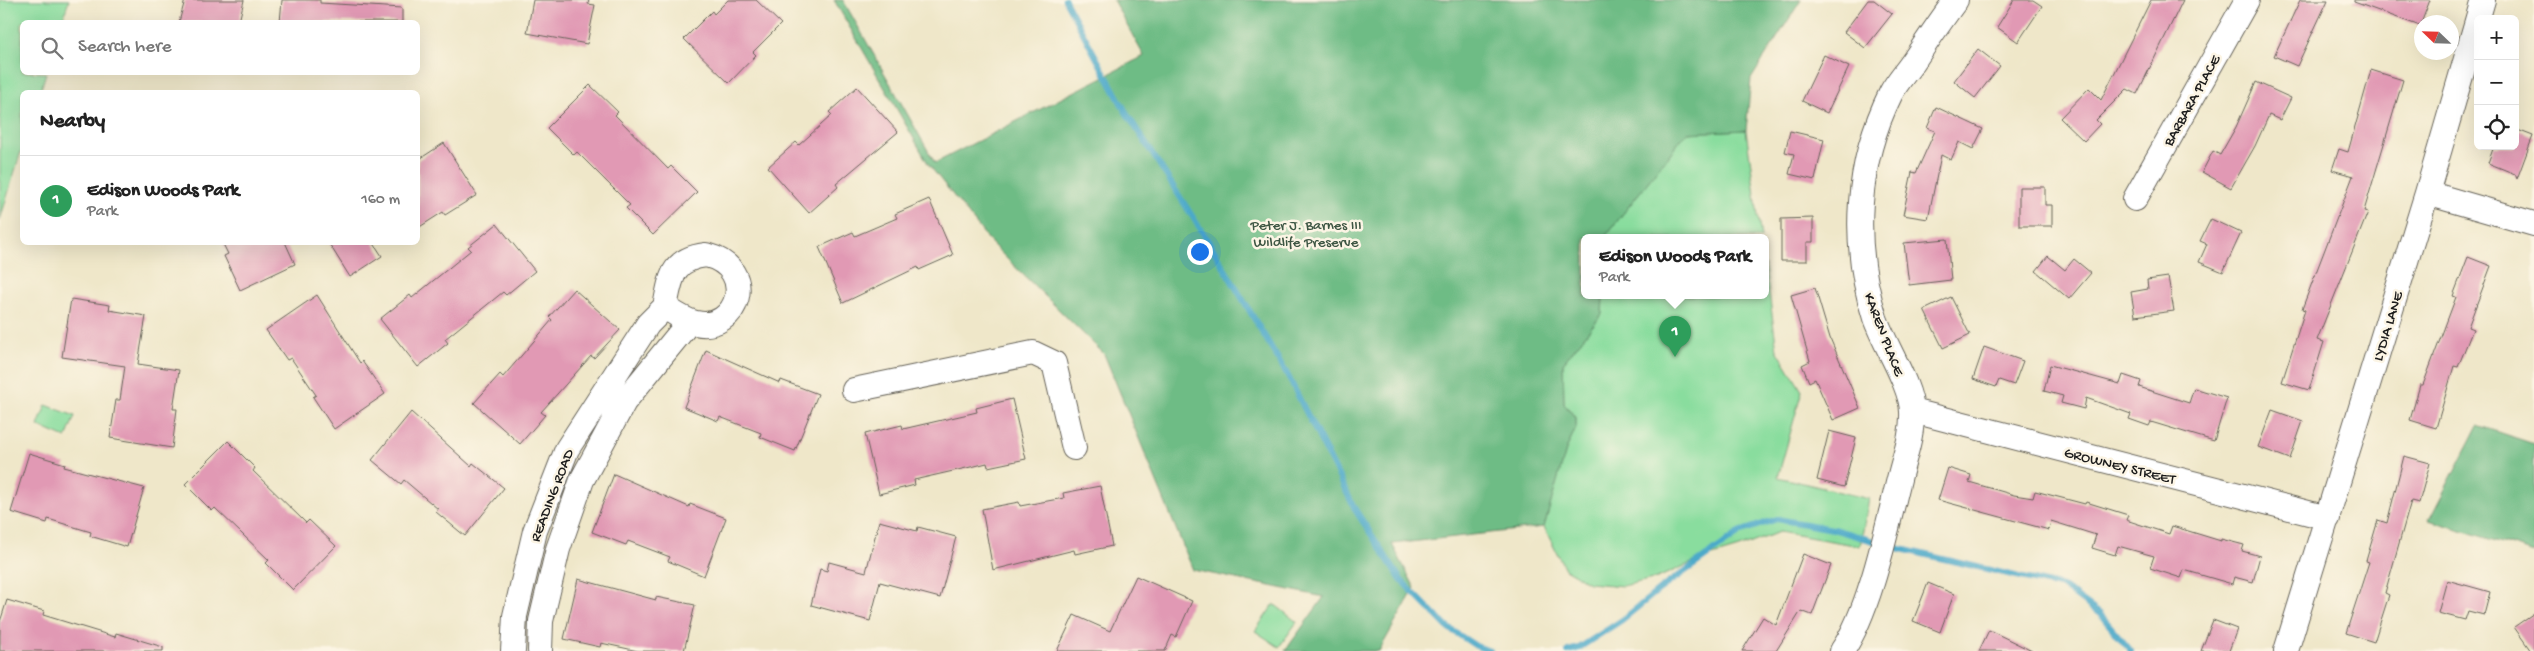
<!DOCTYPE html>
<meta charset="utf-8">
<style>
body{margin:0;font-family:"Gochi Hand",sans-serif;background:#f6f6f6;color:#222}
.controls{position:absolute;right:15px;top:15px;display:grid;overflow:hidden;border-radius:8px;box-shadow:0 5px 20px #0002}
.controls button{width:45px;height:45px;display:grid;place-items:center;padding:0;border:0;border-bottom:1px solid #e0e0e0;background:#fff;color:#222;font:25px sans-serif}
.compass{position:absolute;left:2414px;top:15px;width:45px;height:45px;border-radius:50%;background:#fff;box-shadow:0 5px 20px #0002;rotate:293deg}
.you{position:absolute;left:1199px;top:251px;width:18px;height:18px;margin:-12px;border:4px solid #fff;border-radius:50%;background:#1a73e8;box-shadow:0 0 0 8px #1a73e833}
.badge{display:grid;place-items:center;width:32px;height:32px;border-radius:50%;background:#1f6fb2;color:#fff;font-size:16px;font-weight:700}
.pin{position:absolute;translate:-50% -41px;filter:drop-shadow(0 1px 2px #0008)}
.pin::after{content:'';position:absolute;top:26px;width:18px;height:15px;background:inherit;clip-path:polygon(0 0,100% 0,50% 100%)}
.popup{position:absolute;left:1581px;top:234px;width:188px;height:65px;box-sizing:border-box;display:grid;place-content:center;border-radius:8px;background:#fff;filter:drop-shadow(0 1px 4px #0005);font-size:16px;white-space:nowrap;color:#767676}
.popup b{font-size:19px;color:#222}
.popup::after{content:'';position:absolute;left:50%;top:100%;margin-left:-10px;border:10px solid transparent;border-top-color:#fff}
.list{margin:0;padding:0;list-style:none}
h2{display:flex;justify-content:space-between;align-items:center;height:65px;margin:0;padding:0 20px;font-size:21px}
h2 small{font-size:16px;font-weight:400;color:#767676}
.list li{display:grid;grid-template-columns:32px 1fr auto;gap:15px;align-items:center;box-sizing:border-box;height:90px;padding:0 20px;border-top:1px solid #e0e0e0}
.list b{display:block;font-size:19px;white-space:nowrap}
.list p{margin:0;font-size:16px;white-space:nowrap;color:#767676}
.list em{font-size:16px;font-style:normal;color:#767676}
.icon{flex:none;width:28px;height:28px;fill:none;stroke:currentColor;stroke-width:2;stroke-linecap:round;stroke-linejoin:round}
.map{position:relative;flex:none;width:2534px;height:651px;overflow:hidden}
.search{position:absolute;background:#fff;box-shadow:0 5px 20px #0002;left:20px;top:20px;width:400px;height:55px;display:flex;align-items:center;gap:12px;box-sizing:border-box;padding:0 18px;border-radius:8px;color:#767676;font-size:19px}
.panel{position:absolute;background:#fff;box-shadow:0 5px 20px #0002;left:20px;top:90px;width:400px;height:155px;border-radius:8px}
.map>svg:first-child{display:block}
</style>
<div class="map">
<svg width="2534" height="651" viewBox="0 0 2534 651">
<rect width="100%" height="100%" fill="#fcf5e5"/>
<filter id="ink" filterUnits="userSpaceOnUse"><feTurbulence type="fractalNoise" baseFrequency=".02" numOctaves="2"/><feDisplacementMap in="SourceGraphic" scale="10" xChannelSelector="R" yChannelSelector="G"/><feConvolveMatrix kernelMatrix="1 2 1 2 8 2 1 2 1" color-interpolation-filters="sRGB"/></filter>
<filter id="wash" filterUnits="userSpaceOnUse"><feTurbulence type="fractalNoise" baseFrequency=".0096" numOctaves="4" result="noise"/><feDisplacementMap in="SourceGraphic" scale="20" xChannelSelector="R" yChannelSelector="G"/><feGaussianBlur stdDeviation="1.12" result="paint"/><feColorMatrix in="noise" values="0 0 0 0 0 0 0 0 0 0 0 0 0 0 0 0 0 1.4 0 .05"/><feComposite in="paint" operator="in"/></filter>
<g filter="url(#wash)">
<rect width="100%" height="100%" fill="#efe7c9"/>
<path fill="#89dd9e" stroke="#527c5d" d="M 0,0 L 69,0 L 62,22 L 22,22 L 22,72 L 46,73 L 40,92 L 22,92 L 22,148 L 0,220 Z
M 1746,130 L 1761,238 L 1604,238 L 1686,133 Z
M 1765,264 L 1777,350 L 1802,391 L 1778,477 L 1869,499 L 1860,546 L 1779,532 L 1739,548 L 1696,561 L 1657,578 L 1623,586 L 1589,583 L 1565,569 L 1544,527 L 1566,450 L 1576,427 L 1576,417 L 1564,404 L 1563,363 L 1602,314 L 1603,296 L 1765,296 Z
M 46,405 L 75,416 L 66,438 L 38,426 Z
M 1274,604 L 1297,622 L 1279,647 L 1255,631 Z"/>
<path fill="#6ebc85" stroke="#456c50" d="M 834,0 L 843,0 L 935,163 L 1144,56 L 1113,0 L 1801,0 L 1751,79 L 1746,130 L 1686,133 L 1604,238 L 1585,238 L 1585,296 L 1603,296 L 1602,314 L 1563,363 L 1564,404 L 1576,418 L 1576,427 L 1566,450 L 1544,527 L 1392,544 L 1415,588 L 1379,651 L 1285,651 L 1324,597 L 1193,570 L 1104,354 L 992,244 L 929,165 Z
M 2478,425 L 2534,444 L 2534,553 L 2429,520 Z"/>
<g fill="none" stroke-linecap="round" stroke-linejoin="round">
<path stroke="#4ba9c9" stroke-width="6" d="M 1065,0 L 1127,114 L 1210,244 L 1287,374 L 1356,511 L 1401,580 L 1447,627 L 1476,646 L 1490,651
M 1568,651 L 1579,648 L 1622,620 L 1660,589 L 1742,531 L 1777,519 L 1833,529 L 1901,549 L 2063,587 L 2100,614 L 2131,651"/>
</g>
<g id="blocks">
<path fill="#e199b4" d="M 185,0 L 244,0 L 239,22 L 179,22 Z
M 282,0 L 320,0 L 320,3 L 402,8 L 402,22 L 280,22 Z
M 533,0 L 589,0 L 588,4 L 595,5 L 587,44 L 527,33 Z
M 728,0 L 756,0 L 781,24 L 753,52 L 756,55 L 729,83 L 684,39 L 712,11 L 714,14 Z
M 1868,0 L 1874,0 L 1892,14 L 1865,48 L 1844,32 Z
M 2014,0 L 2033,0 L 2042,6 L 2018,42 L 1997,27 Z
M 2151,0 L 2183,0 L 2137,94 L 2127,89 L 2096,120 L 2100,124 L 2084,141 L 2060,118 L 2089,88 L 2101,100 Z
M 2300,0 L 2328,0 L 2297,66 L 2274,56 Z
M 2354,0 L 2430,0 L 2420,26 L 2354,2 Z
M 1978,49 L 2000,66 L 1975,98 L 1954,81 Z
M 1824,55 L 1849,67 L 1827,113 L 1802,101 Z
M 2371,70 L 2403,80 L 2364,211 L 2368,212 L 2317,340 L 2324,342 L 2309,390 L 2282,382 L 2305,310 L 2302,309 L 2353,176 L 2332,170 L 2339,149 L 2348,152 Z
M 2256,82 L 2291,98 L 2280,120 L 2269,115 L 2255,146 L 2231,188 L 2202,172 L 2213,151 L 2220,155 L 2236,127 Z
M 590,85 L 618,112 L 615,115 L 668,169 L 671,166 L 697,192 L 653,235 L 626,208 L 630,205 L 577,152 L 574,155 L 547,128 Z
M 857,87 L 898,132 L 836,184 L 838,187 L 809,213 L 768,167 L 796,142 L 799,145 L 832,115 L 829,112 Z
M 1936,107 L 1983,129 L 1973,149 L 1959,142 L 1951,160 L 1941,155 L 1928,219 L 1903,215 L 1912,172 L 1916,173 L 1935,131 L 1927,128 Z
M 2515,129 L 2533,136 L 2517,179 L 2515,174 L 2488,163 L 2494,146 L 2515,146 Z
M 1790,131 L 1824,139 L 1815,180 L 1789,174 L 1794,154 L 1785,152 Z
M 444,143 L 477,195 L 445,215 L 443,212 L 418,228 L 418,160 Z
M 2019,187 L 2045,187 L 2045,205 L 2052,205 L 2052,226 L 2019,226 Z
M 929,199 L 953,255 L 919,270 L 918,267 L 843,303 L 819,247 L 853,232 L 855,236 L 897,218 L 895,214 Z
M 1813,218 L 1813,242 L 1807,242 L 1807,261 L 1781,261 L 1781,219 Z
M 2211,219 L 2241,233 L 2223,272 L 2199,262 L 2207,244 L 2200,241 Z
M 497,224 L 535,271 L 506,295 L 503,292 L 445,339 L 448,343 L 418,367 L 380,319 L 410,295 L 412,298 L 471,250 L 468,247 Z
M 1947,239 L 1951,280 L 1909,285 L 1904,243 Z
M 222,242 L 285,242 L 295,264 L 240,290 L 224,256 L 228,254 Z
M 328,242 L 373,242 L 382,256 L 350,277 Z
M 2048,256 L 2065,270 L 2074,259 L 2091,273 L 2069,299 L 2036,271 Z
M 2468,257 L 2491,266 L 2468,327 L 2473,329 L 2458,367 L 2454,366 L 2436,428 L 2410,420 L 2420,385 L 2423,385 L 2456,297 L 2453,296 Z
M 2168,277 L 2174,311 L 2135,316 L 2131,292 L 2148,289 L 2147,280 Z
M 1815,288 L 1830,338 L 1860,408 L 1833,420 L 1815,379 L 1809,382 L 1802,365 L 1810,361 L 1791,295 Z
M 574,289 L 620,330 L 594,358 L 591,356 L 541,412 L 545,415 L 520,444 L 474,403 L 500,374 L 503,377 L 552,320 L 549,317 Z
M 317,295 L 360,363 L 362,361 L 385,394 L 334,429 L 313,397 L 316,395 L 291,358 L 287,360 L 266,330 Z
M 1951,297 L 1970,335 L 1943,348 L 1924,310 Z
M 71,299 L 110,305 L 109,310 L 146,316 L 138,364 L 179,370 L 173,409 L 177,409 L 172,448 L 110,438 L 116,400 L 120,400 L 125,366 L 62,357 Z
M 1984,347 L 2023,361 L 2014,385 L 1999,380 L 1996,387 L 1973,379 Z
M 706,350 L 780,383 L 781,380 L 818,394 L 795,451 L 760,437 L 761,433 L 720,417 L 718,421 L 684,407 Z
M 2050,365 L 2120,384 L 2123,375 L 2141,381 L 2139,387 L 2189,403 L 2194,388 L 2227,398 L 2214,441 L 2151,422 L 2149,426 L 2129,419 L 2131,414 L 2086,398 L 2084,409 L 2061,403 L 2063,396 L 2044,391 Z
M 1012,399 L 1026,459 L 988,467 L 987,463 L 975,466 L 914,480 L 915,485 L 879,494 L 865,434 L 902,425 L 903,429 L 977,412 L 976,408 Z
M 2272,410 L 2303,421 L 2290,459 L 2258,447 Z
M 411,412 L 471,466 L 473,463 L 504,488 L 465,536 L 436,512 L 438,509 L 404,480 L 401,484 L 372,460 Z
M 1829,431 L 1856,438 L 1844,487 L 1817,480 Z
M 228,441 L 255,468 L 253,471 L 306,523 L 309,520 L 336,546 L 293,590 L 266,563 L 269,560 L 215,508 L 212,511 L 185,484 Z
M 29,453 L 65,464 L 64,467 L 144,488 L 127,547 L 90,536 L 91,532 L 48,519 L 47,523 L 11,512 Z
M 2404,456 L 2430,463 L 2419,503 L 2411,501 L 2385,593 L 2389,595 L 2374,642 L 2346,633 L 2369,562 L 2366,561 L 2378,520 L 2387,523 Z
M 1948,468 L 1971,475 L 1969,482 L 2014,495 L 2033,498 L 2035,491 L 2085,504 L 2086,502 L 2128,515 L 2126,520 L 2169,534 L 2172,526 L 2221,541 L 2221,539 L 2244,545 L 2242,551 L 2260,556 L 2253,582 L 2234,577 L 2232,584 L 2184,570 L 2181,578 L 2150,568 L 2154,556 L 2118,546 L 2115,555 L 2092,548 L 2096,535 L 2051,521 L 2049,530 L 1938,500 Z
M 614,474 L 689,507 L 690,504 L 726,518 L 704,576 L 668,561 L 670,557 L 628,541 L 626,545 L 592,532 Z
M 1100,486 L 1112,546 L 1075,554 L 1074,550 L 993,570 L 982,509 L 1019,502 L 1020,506 L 1064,498 L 1063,493 Z
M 879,521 L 917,531 L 918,527 L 956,537 L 940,598 L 880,582 L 870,621 L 811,605 L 820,569 L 827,571 L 829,562 L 866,572 Z
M 1803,554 L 1831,565 L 1812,615 L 1801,611 L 1776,651 L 1742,651 L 1763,617 L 1776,625 Z
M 1136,576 L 1192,601 L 1176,637 L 1172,635 L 1165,651 L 1057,651 L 1074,615 L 1110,631 Z
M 578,579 L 656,600 L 656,597 L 695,605 L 684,651 L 638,651 L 601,643 L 600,647 L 564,639 Z
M 2447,580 L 2490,592 L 2484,615 L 2468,611 L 2465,620 L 2438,613 Z
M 1928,583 L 1954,594 L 1940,632 L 1913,621 Z
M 7,600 L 44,611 L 43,615 L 115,637 L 116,633 L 163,647 L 163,651 L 0,651 L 0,622 Z
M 2534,613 L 2534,651 L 2531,651 L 2514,627 Z
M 2213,620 L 2237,629 L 2229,651 L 2201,651 Z
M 1989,630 L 2032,651 L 1979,651 Z"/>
</g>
</g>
<g filter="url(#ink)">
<use href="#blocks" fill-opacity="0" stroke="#666359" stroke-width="1"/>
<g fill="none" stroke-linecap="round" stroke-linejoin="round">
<defs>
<path id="minor" d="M 2427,193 L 2534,224
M 2135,199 L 2247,0
M 706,255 C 760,269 737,333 696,323 C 685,321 674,313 665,307 C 671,277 672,259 706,255 Z
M 854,390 L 1033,353 L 1054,363 L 1074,448
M 1913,411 L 2328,518
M 513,651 L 515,616 L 535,531 L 567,449 L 648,324 L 665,307
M 540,651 L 541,621 L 558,549 L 582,480 L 624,402 L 690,321
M 1842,651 C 1870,611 1887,527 1899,479 C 1904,458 1913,434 1912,412 C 1912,387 1884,344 1875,318 C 1851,243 1856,163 1891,93 C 1897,82 1906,72 1913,62 C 1927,41 1941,20 1956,0
M 2286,651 L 2427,193 L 2483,0"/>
</defs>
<use href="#minor" stroke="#666359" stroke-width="26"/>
<use href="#minor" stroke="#fff" stroke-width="24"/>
</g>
</g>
<g text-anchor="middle" stroke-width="5" stroke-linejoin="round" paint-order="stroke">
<g font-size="15" fill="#1c1c1c" stroke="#fcf5e5">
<text transform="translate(2191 100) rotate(-61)" y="5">BARBARA PLACE</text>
<text transform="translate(2387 326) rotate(-73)" y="5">LYDIA LANE</text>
<text transform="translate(1885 334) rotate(69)" y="5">KAREN PLACE</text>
<text transform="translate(2120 465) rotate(14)" y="5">GROWNEY STREET</text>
<text transform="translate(551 495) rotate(-69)" y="5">READING ROAD</text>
</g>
<g font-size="15" fill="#3d5643" stroke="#fcf5e5">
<text x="1306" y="229">Peter J. Barnes III<tspan x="1306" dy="17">Wildlife Preserve</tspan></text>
</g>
</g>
</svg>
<div class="controls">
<button>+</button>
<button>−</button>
<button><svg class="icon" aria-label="locate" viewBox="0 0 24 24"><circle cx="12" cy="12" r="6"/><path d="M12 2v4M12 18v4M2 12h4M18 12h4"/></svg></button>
</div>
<svg class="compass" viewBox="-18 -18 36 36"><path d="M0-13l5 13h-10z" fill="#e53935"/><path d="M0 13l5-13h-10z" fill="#767676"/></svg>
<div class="you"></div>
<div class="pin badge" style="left:1675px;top:357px;background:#2e9e5b">1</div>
<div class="popup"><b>Edison Woods Park</b>Park</div>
<div class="search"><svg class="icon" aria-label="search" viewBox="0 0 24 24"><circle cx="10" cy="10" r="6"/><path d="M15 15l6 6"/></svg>Search here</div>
<section class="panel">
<h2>Nearby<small></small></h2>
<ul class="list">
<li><span class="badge" style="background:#2e9e5b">1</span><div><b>Edison Woods Park</b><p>Park</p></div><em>160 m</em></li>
</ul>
</section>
</div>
